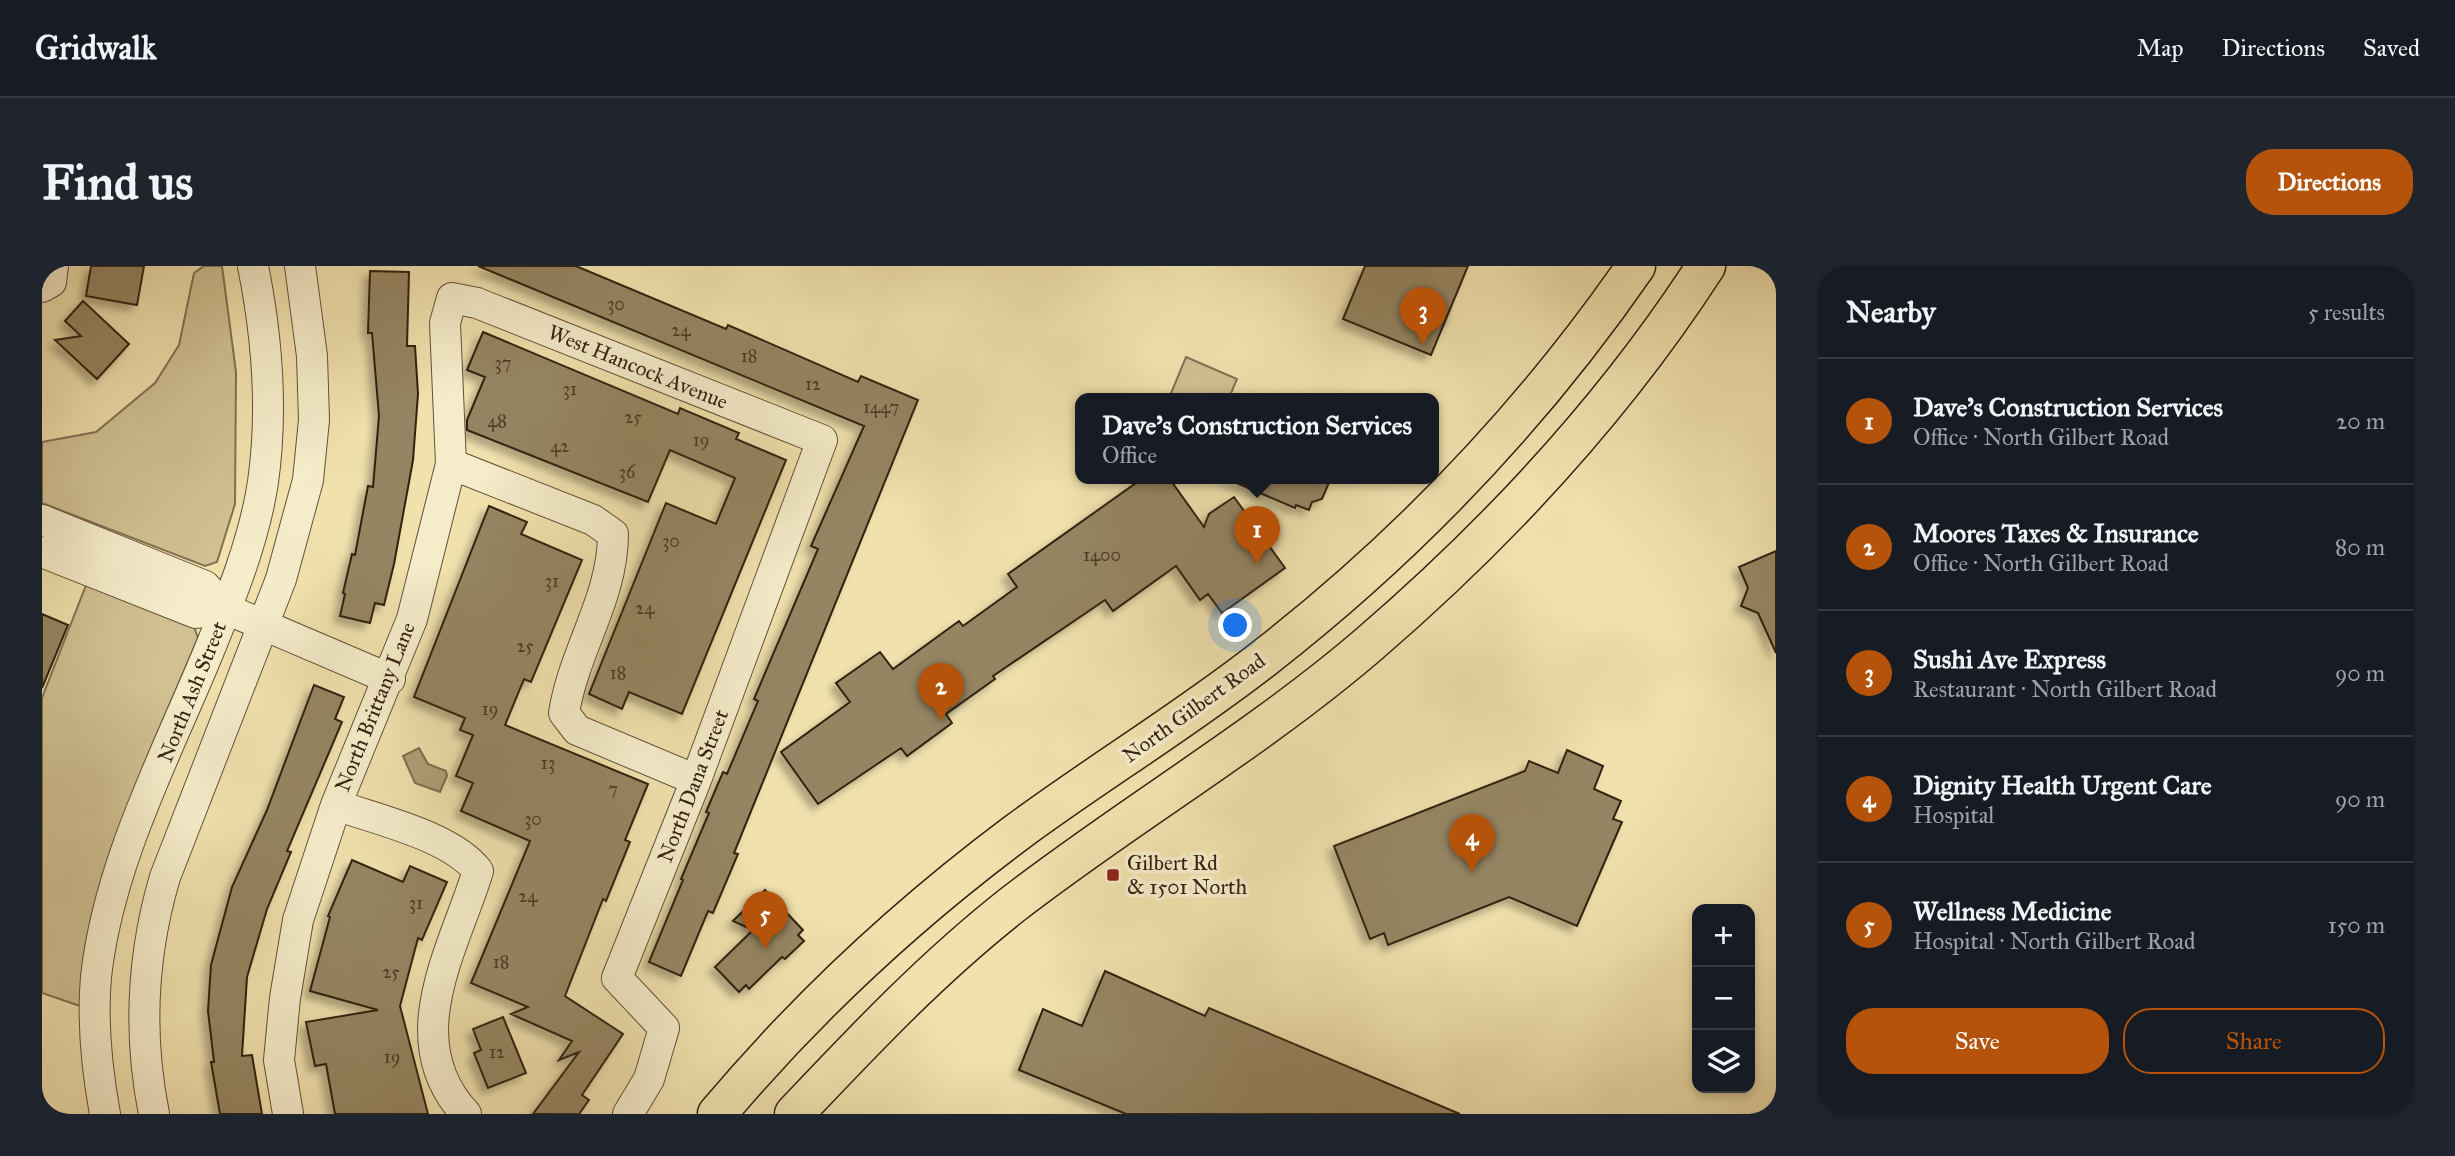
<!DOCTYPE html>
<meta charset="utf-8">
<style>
body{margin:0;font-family:"IM FELL Great Primer",serif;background:#20242c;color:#f1f3f6}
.controls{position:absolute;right:21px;bottom:21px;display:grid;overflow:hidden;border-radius:14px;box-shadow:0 4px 10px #0003}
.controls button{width:63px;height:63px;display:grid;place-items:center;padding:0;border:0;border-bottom:2px solid #363941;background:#171b24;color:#f1f3f6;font:35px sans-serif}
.you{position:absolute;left:1194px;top:360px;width:24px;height:24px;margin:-18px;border:5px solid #fff;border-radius:50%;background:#1a73e8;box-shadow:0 0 0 10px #1a73e833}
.badge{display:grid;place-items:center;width:46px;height:46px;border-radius:50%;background:#b45309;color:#fff;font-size:23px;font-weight:700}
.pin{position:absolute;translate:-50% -58px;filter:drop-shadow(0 2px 4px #0008)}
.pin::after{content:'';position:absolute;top:37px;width:24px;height:21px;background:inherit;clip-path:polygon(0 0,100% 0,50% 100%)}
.popup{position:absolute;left:1033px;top:127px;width:364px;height:91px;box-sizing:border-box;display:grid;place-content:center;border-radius:14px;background:#171b24;filter:drop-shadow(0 2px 5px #0005);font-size:23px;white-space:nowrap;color:#9ea1a6}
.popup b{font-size:26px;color:#f1f3f6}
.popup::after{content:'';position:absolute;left:50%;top:100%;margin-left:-14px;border:14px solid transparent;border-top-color:#171b24}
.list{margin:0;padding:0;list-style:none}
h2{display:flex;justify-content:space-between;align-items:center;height:91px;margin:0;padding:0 28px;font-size:30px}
h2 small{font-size:23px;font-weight:400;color:#9ea1a6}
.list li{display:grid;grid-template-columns:46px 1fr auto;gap:21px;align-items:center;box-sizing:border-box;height:126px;padding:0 28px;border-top:2px solid #363941}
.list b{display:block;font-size:26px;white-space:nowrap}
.list p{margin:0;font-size:23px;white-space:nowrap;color:#9ea1a6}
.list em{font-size:23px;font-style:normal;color:#9ea1a6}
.actions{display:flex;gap:14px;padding:21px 28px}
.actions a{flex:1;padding:16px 0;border:2px solid #b45309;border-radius:28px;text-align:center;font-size:24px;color:#b45309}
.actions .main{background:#b45309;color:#fff}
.icon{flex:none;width:38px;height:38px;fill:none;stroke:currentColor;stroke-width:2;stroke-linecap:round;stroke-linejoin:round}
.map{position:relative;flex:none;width:1734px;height:848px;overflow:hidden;border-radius:28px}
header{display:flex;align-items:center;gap:42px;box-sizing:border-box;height:98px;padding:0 35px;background:#171b24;border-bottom:2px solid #363941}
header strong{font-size:33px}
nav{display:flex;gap:38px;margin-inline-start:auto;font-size:24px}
.intro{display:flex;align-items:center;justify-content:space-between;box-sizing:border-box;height:168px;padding:0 42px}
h1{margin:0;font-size:49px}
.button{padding:18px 32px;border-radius:28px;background:#b45309;color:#fff;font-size:24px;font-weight:700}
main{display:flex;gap:42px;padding:0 42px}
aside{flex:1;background:#171b24;border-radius:28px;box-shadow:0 4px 10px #0003}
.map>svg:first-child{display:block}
</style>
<header>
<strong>Gridwalk</strong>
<nav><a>Map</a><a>Directions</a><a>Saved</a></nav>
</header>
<div class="intro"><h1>Find us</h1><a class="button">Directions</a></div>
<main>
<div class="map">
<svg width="1734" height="848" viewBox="0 0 1734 848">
<defs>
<filter id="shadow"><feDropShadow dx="-6" dy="6" stdDeviation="3.5" flood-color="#0004"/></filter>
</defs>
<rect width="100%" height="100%" fill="#f0e1ad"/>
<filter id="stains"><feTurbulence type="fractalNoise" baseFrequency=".00286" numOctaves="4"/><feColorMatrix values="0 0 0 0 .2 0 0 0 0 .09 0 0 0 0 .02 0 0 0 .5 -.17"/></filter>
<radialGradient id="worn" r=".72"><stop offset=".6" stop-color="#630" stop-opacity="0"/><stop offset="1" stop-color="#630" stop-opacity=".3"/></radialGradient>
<path fill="#d0c092" stroke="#827052" stroke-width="2" d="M 162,0 L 180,0 L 194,106 L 193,238 L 175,296 L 163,300 L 0,237 L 0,176 L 54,166 L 113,117 L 137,79 L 152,7 Z
M 1144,91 L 1195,113 L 1187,132 L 1127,132 Z
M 46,314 L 151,358 L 156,372 C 114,473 63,575 43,683 C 40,701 41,722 41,741 L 0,727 L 0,432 Z"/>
<path fill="#b0a078" stroke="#7e6d4f" stroke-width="2" d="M 377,482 L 386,498 L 404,505 L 405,510 L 398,526 L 373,517 L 361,490 Z"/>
<path fill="#958562" stroke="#332111" stroke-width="2" filter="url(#shadow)" d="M 49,0 L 102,0 L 95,39 L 44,30 Z
M 436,0 L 534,0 L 684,63 L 686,59 L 816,116 L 819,110 L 876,134 L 692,587 L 696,588 L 671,647 L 666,645 L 639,710 L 607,696 L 641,614 L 639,613 L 667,547 L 664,546 L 681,506 L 685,508 L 716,435 L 712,433 L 776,283 L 769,280 L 822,160 Z
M 1323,0 L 1426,0 L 1389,89 L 1301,53 Z
M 328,5 L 367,6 L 365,80 L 373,80 L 376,128 L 371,194 L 352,298 L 342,339 L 333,337 L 328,357 L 298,350 L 303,328 L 301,327 L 310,288 L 313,289 L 326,220 L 331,221 L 337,150 L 330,67 L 326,67 Z
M 41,35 L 87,78 L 55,113 L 13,74 L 39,70 L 23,55 Z
M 441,66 L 636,148 L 638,142 L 697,167 L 694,173 L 744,194 L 640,448 L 587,426 L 580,443 L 547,428 L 624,237 L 674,258 L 693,212 L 628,184 L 606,236 L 425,164 L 425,154 L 443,111 L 425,104 Z
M 1101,212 L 1127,212 L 1162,261 L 1167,248 L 1192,231 L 1243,302 L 1180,347 L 1166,328 L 1158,334 L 1134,300 L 1071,345 L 1063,334 L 951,410 L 953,413 L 904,448 L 910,457 L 865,490 L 859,482 L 776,538 L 739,486 L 808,436 L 794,417 L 838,386 L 851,403 L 917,355 L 921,360 L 975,321 L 966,308 Z
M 1183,212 L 1289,212 L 1280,233 L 1270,236 L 1267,244 L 1254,239 L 1253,242 Z
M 447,240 L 485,256 L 479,268 L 540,294 L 489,416 L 482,413 L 463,459 L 606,518 L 583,574 L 588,576 L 564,635 L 561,633 L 523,730 L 581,768 L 540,829 L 547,834 L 537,848 L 491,848 L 537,786 L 517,794 L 530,775 L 469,748 L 486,741 L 429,717 L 488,575 L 419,545 L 431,517 L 414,510 L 431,469 L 418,464 L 423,452 L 372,431 Z
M 1734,285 L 1734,387 L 1716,347 L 1699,340 L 1706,322 L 1697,301 Z
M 0,348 L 26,359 L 0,422 Z
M 272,419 L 302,431 L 293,453 L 300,456 L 245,585 L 249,586 L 225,643 L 205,711 L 200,790 L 210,789 L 220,848 L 178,848 L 169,796 L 172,796 L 166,745 L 169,699 L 190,621 L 225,544 Z
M 1525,484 L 1561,500 L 1552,523 L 1579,535 L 1571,553 L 1580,556 L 1535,660 L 1467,631 L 1346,679 L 1342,667 L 1328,673 L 1292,580 L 1483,505 L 1487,495 L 1516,507 Z
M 310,594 L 361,616 L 368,600 L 405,616 L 380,674 L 376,672 L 358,740 L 386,848 L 293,848 L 284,798 L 273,800 L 264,756 L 336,744 L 268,725 L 288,651 L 286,650 Z
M 723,624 L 761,664 L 756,669 L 762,675 L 743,693 L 740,691 L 707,723 L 704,719 L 697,726 L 673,701 L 711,664 L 691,655 Z
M 1063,705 L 1163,750 L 1167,742 L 1418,848 L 1084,848 L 977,804 L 1001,743 L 1040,760 Z
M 461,751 L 484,807 L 446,822 L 432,787 L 439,784 L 431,763 Z"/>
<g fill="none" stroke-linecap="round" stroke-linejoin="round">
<defs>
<path id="street" d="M 0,21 L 9,16 L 11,0
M 409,198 L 551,254 L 571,268 C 571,332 532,384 522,447 L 535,464 L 654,514
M 0,254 L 163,320 L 184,343 L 348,413
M 0,286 L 154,347 L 184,343
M 294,539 C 336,554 409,570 436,605 C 412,683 355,774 424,848
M 63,848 C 55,804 50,756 54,711 C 66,600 122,493 164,392 C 187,336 212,276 221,216 C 231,145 225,70 211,0
M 112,848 C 96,768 100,689 123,611 L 239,313 L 266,214 L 272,154 L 270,90 L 258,0
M 246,848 L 237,794 L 243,732 L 256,654 L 294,539 L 370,353 L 409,198 L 403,57 L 410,32 L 435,37 L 780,174 L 654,514 L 575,712 L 622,762 L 607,813 L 586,848"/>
<path id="primary" d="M 675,848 C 764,742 863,650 974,567 C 1055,507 1142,455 1221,393 C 1365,281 1491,149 1594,0
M 752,848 C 822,774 890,702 970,639 C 1086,549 1214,475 1326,379 C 1455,268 1571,144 1664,0"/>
</defs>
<use href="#street" stroke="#625138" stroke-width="32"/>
<use href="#primary" stroke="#332111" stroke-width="41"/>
<use href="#street" stroke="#f5ecca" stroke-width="30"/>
<use href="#primary" stroke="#f0e1ad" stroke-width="38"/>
</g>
<rect fill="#8f2418" stroke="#f5ecca" stroke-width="2.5" x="1064" y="602" width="14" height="14" rx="3.5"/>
<g text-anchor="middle" stroke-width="7" stroke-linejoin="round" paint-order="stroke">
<g font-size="18" fill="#4c3a25">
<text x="574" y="44">30</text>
<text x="639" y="70">24</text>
<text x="707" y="96">18</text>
<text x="461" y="103">37</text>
<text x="771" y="124">12</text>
<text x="528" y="129">31</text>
<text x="839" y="147">1447</text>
<text x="591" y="157">25</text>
<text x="455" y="161">48</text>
<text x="659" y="180">19</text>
<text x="518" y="186">42</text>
<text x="585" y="212">36</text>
<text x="629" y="281">30</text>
<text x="1060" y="295">1400</text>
<text x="510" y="321">31</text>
<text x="603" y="348">24</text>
<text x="483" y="386">25</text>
<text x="576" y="413">18</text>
<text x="448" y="449">19</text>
<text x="506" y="503">13</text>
<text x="571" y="529">7</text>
<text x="491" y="559">30</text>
<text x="486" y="636">24</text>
<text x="374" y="643">31</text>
<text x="459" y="702">18</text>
<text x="349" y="712">25</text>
<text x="455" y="792">12</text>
<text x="350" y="797">19</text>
</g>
<g font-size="21" fill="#332111" stroke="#f5ecca">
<text transform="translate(596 101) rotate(22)" y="7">West Hancock Avenue</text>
<text transform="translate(150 426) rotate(-68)" y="7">North Ash Street</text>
<text transform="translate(333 441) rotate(-68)" y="7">North Brittany Lane</text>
<text transform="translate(1152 442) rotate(-36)" y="7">North Gilbert Road</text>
<text transform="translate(651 520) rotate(-69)" y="7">North Dana Street</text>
</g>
<g font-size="21" fill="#332111" stroke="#f5ecca" text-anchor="start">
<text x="1085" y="604">Gilbert Rd<tspan x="1085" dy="24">&amp; 1501 North</tspan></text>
</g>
</g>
<rect width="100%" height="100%" filter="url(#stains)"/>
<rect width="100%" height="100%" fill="url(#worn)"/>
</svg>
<div class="controls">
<button>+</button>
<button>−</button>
<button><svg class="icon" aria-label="layers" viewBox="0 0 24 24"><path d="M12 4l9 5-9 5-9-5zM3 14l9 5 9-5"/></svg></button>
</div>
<div class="you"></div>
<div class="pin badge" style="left:1215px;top:298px">1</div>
<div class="popup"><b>Dave's Construction Services</b>Office</div>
<div class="pin badge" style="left:899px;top:455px">2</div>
<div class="pin badge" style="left:1381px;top:79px">3</div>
<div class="pin badge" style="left:1430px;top:606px">4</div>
<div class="pin badge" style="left:723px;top:683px">5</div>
</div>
<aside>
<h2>Nearby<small>5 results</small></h2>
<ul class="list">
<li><span class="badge">1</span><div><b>Dave's Construction Services</b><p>Office · North Gilbert Road</p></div><em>20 m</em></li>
<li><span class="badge">2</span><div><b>Moores Taxes &amp; Insurance</b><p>Office · North Gilbert Road</p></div><em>80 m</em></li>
<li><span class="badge">3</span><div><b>Sushi Ave Express</b><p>Restaurant · North Gilbert Road</p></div><em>90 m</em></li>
<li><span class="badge">4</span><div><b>Dignity Health Urgent Care</b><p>Hospital</p></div><em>90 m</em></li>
<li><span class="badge">5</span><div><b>Wellness Medicine</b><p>Hospital · North Gilbert Road</p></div><em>150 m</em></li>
</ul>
<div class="actions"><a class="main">Save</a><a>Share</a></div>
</aside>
</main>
